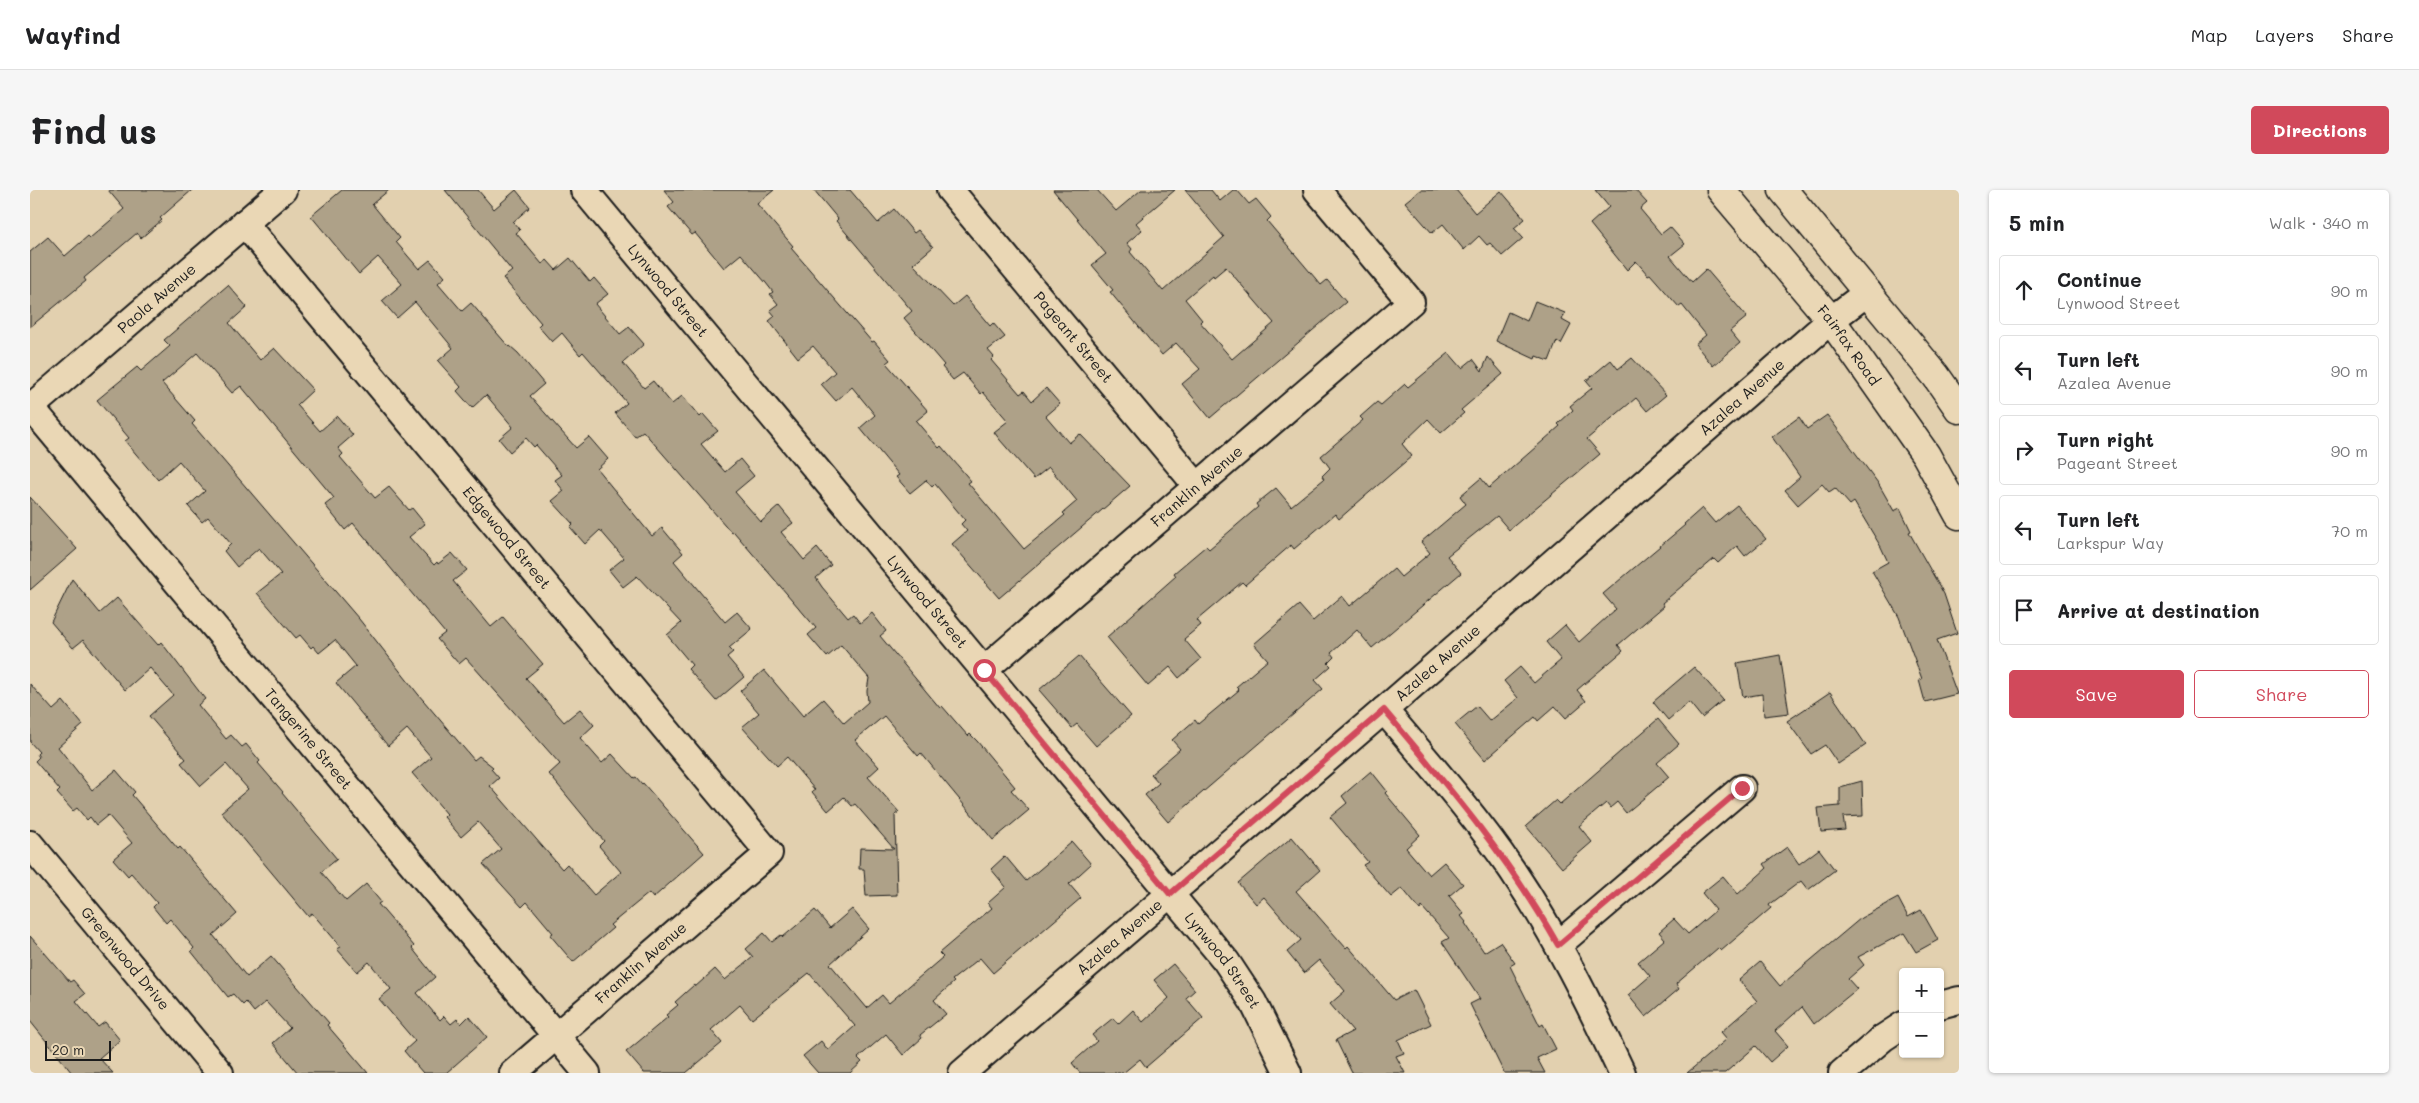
<!DOCTYPE html>
<meta charset="utf-8">
<style>
body{margin:0;font-family:Mali,sans-serif;background:#f6f6f6;color:#202124}
.controls{position:absolute;right:15px;bottom:15px;display:grid;overflow:hidden;border-radius:5px;box-shadow:0 1px 4px #0004}
.controls button{width:45px;height:45px;display:grid;place-items:center;padding:0;border:0;border-bottom:1px solid #e0e0e0;background:#fff;color:#202124;font:25px sans-serif}
.scale{position:absolute;left:15px;bottom:12px;width:66px;box-sizing:border-box;padding-left:5px;border:2px solid #1c1c1c;border-top:0;font-size:14px;line-height:18px;white-space:nowrap;color:#1c1c1c;-webkit-text-stroke:4px #ead7b5;paint-order:stroke}
.stop{position:absolute;width:15px;height:15px;margin:-11px;border:4px solid #d1495b;border-radius:50%;background:#fff}
.stop.end{background:#d1495b;border-color:#fff;box-shadow:0 1px 5px #0008}
.list{margin:0;padding:0;list-style:none}
h2{display:flex;justify-content:space-between;align-items:center;height:65px;margin:0;padding:0 20px;font-size:21px}
h2 small{font-size:16px;font-weight:400;color:#757577}
.list li{display:grid;grid-template-columns:32px 1fr auto;gap:15px;align-items:center;box-sizing:border-box;height:70px;margin:0 10px 10px;padding:0 10px;border:1px solid #e0e0e0;border-radius:5px}
.list b{display:block;font-size:19px;white-space:nowrap}
.list p{margin:0;font-size:16px;white-space:nowrap;color:#757577}
.list em{font-size:16px;font-style:normal;color:#757577}
.actions{display:flex;gap:10px;padding:15px 20px}
.actions a{flex:1;padding:11px 0;border:1px solid #d1495b;border-radius:5px;text-align:center;font-size:18px;color:#d1495b}
.actions .main{background:#d1495b;color:#fff}
.icon{flex:none;width:28px;height:28px;fill:none;stroke:currentColor;stroke-width:2;stroke-linecap:round;stroke-linejoin:round}
.map{position:relative;flex:none;width:1929px;height:883px;overflow:hidden;border-radius:5px}
header{display:flex;align-items:center;gap:30px;box-sizing:border-box;height:70px;padding:0 25px;background:#fff;border-bottom:1px solid #e0e0e0}
header strong{font-size:24px}
nav{display:flex;gap:28px;margin-inline-start:auto;font-size:18px}
.intro{display:flex;align-items:center;justify-content:space-between;box-sizing:border-box;height:120px;padding:0 30px}
h1{margin:0;font-size:35px}
.button{padding:12px 22px;border-radius:5px;background:#d1495b;color:#fff;font-size:18px;font-weight:700}
main{display:flex;gap:30px;padding:0 30px}
aside{flex:1;background:#fff;border-radius:5px;box-shadow:0 1px 4px #0004}
.map>svg:first-child{display:block}
</style>
<header>
<strong>Wayfind</strong>
<nav><a>Map</a><a>Layers</a><a>Share</a></nav>
</header>
<div class="intro"><h1>Find us</h1><a class="button">Directions</a></div>
<main>
<div class="map">
<svg width="1929" height="883" viewBox="0 0 1929 883">
<rect width="100%" height="100%" fill="#e2d0af"/>
<filter id="ink" filterUnits="userSpaceOnUse"><feTurbulence type="fractalNoise" baseFrequency=".02" numOctaves="2"/><feDisplacementMap in="SourceGraphic" scale="10" xChannelSelector="R" yChannelSelector="G"/><feConvolveMatrix kernelMatrix="1 2 1 2 8 2 1 2 1" color-interpolation-filters="sRGB"/></filter>
<g filter="url(#ink)">
<path fill="#aea188" stroke="#1c1c1c" fill-rule="evenodd" d="M 78,0 L 162,0 L 130,28 L 132,30 L 111,48 L 107,43 L 54,88 L 56,91 L 0,137 L 0,62 L 18,47 L 35,66 L 58,46 L 60,48 L 94,19 Z
M 312,0 L 359,0 L 342,14 L 370,48 L 366,52 L 389,79 L 400,70 L 415,87 L 408,93 L 432,121 L 441,113 L 479,157 L 480,156 L 488,163 L 514,194 L 500,206 L 546,258 L 559,247 L 578,269 L 567,279 L 622,346 L 632,338 L 653,363 L 644,371 L 695,432 L 707,422 L 722,439 L 699,458 L 703,462 L 697,467 L 714,487 L 686,511 L 658,479 L 662,475 L 637,445 L 651,433 L 607,386 L 593,397 L 579,380 L 594,368 L 570,340 L 555,354 L 540,337 L 543,334 L 522,311 L 534,301 L 525,290 L 532,285 L 506,255 L 504,257 L 496,248 L 480,262 L 469,249 L 483,237 L 456,205 L 442,218 L 427,201 L 431,197 L 408,171 L 423,158 L 385,112 L 367,128 L 352,111 L 372,94 L 348,67 L 329,84 L 281,26 Z
M 415,0 L 448,0 L 464,19 L 486,0 L 500,17 L 483,32 L 490,40 L 486,43 L 512,74 L 517,70 L 526,80 L 540,68 L 560,92 L 564,88 L 578,104 L 565,114 L 590,144 L 599,137 L 614,154 L 593,173 L 614,198 L 623,191 L 642,214 L 652,206 L 670,227 L 673,224 L 688,241 L 671,254 L 695,282 L 710,269 L 724,286 L 705,302 L 731,332 L 749,316 L 763,333 L 751,342 L 774,370 L 787,358 L 801,375 L 786,388 L 792,397 L 818,428 L 823,424 L 830,433 L 842,423 L 856,441 L 850,446 L 910,518 L 912,516 L 938,546 L 940,544 L 947,551 L 985,597 L 981,600 L 999,620 L 963,650 L 891,563 L 888,566 L 854,526 L 825,550 L 849,577 L 838,587 L 869,622 L 865,625 L 867,705 L 836,706 L 834,679 L 829,679 L 830,658 L 864,659 L 825,614 L 822,616 L 814,607 L 798,621 L 782,602 L 785,600 L 757,567 L 747,576 L 712,537 L 729,523 L 710,501 L 734,480 L 773,526 L 793,509 L 814,533 L 838,512 L 837,501 L 839,488 L 811,455 L 797,467 L 778,445 L 786,438 L 704,342 L 702,343 L 613,241 L 605,247 L 585,223 L 597,213 L 553,162 L 550,165 L 532,143 L 522,152 L 508,136 L 511,133 L 473,88 L 482,81 Z
M 634,0 L 744,0 L 727,14 L 763,56 L 761,58 L 842,152 L 844,151 L 860,170 L 856,173 L 898,221 L 886,231 L 909,258 L 911,256 L 941,291 L 938,293 L 994,359 L 1035,325 L 1033,323 L 1047,311 L 1019,277 L 1004,289 L 970,250 L 964,242 L 978,231 L 953,202 L 951,204 L 933,183 L 923,190 L 912,177 L 914,175 L 874,128 L 882,121 L 806,31 L 808,29 L 784,0 L 820,0 L 848,33 L 864,19 L 884,43 L 888,40 L 903,57 L 883,74 L 923,116 L 935,106 L 960,136 L 963,133 L 975,147 L 958,160 L 964,167 L 961,170 L 990,204 L 994,201 L 1002,211 L 1016,198 L 1030,214 L 1016,226 L 1039,253 L 1050,244 L 1100,296 L 969,408 L 922,354 L 937,341 L 931,334 L 935,330 L 905,294 L 902,297 L 896,290 L 880,303 L 866,287 L 869,285 L 830,238 L 845,225 L 822,197 L 806,211 L 791,194 L 805,182 L 783,156 L 768,168 L 739,131 L 745,126 L 740,120 L 748,114 L 740,104 L 743,102 L 736,93 L 711,64 L 694,78 L 665,43 L 662,45 L 638,17 L 644,12 Z
M 1023,0 L 1067,0 L 1086,21 L 1111,0 L 1145,0 L 1106,33 L 1112,40 L 1097,53 L 1102,59 L 1100,62 L 1133,101 L 1194,47 L 1155,0 L 1181,0 L 1190,11 L 1203,0 L 1207,0 L 1219,14 L 1226,9 L 1241,27 L 1237,31 L 1291,95 L 1297,90 L 1316,112 L 1180,228 L 1152,194 L 1170,179 L 1146,153 L 1132,165 L 1080,102 L 1083,100 L 1062,75 L 1076,64 ZM 1196,77 L 1244,133 L 1202,169 L 1170,132 L 1172,130 L 1155,109 L 1183,85 L 1184,87 Z
M 1390,0 L 1426,0 L 1445,23 L 1471,1 L 1495,29 L 1484,38 L 1493,48 L 1472,66 L 1460,53 L 1457,55 L 1449,46 L 1434,60 L 1413,34 L 1402,43 L 1375,12 Z
M 1565,0 L 1605,0 L 1617,13 L 1610,19 L 1631,44 L 1640,37 L 1655,54 L 1640,66 L 1662,92 L 1676,79 L 1717,127 L 1700,141 L 1710,153 L 1683,176 L 1665,154 L 1676,145 L 1652,115 L 1649,117 L 1620,84 L 1618,85 L 1606,71 L 1597,80 L 1560,34 L 1579,17 Z
M 198,95 L 217,117 L 199,133 L 230,170 L 244,158 L 283,200 L 267,215 L 290,241 L 307,226 L 323,245 L 308,258 L 313,264 L 310,267 L 345,308 L 359,297 L 379,320 L 382,318 L 395,334 L 379,347 L 404,375 L 407,372 L 408,374 L 422,363 L 437,380 L 423,391 L 461,437 L 473,427 L 513,474 L 496,488 L 534,532 L 550,519 L 564,535 L 550,548 L 572,573 L 582,564 L 604,588 L 606,587 L 612,594 L 613,593 L 674,663 L 623,708 L 619,703 L 580,735 L 583,738 L 543,772 L 520,745 L 523,743 L 497,712 L 492,717 L 453,674 L 471,659 L 448,632 L 431,647 L 414,627 L 417,624 L 382,583 L 401,567 L 377,539 L 358,556 L 306,493 L 326,476 L 305,450 L 289,463 L 283,456 L 281,458 L 270,445 L 266,448 L 227,403 L 251,384 L 229,358 L 207,377 L 194,361 L 201,354 L 178,327 L 172,332 L 158,316 L 175,301 L 149,271 L 128,290 L 95,251 L 99,248 L 67,210 L 107,177 L 111,181 L 140,156 L 134,150 ZM 167,163 L 202,203 L 211,196 L 304,308 L 295,315 L 315,340 L 323,333 L 415,443 L 407,449 L 429,474 L 436,468 L 530,574 L 519,584 L 574,651 L 569,656 L 591,682 L 564,705 L 537,674 L 532,679 L 460,596 L 469,588 L 461,579 L 463,577 L 449,566 L 444,570 L 388,504 L 329,429 L 162,234 L 165,231 L 132,193 Z
M 1505,111 L 1535,123 L 1532,130 L 1541,135 L 1531,154 L 1527,151 L 1519,171 L 1506,166 L 1505,169 L 1466,151 L 1478,122 L 1497,131 Z
M 1419,163 L 1432,178 L 1443,169 L 1452,181 L 1458,167 L 1473,184 L 1431,220 L 1434,223 L 1411,243 L 1398,229 L 1372,254 L 1382,266 L 1333,308 L 1309,329 L 1305,324 L 1264,359 L 1261,355 L 1215,395 L 1212,392 L 1167,430 L 1171,435 L 1154,449 L 1171,469 L 1149,488 L 1140,477 L 1118,496 L 1077,447 L 1146,386 L 1144,383 L 1176,356 L 1179,359 L 1228,317 L 1226,314 L 1246,298 L 1261,316 L 1294,289 L 1292,286 L 1300,278 L 1291,266 L 1333,230 L 1330,227 L 1347,212 L 1351,215 L 1375,194 L 1378,197 Z
M 1602,168 L 1636,205 L 1617,221 L 1606,208 L 1557,249 L 1570,264 L 1479,340 L 1467,326 L 1417,366 L 1431,383 L 1342,458 L 1327,440 L 1301,463 L 1304,467 L 1298,473 L 1301,476 L 1285,490 L 1293,499 L 1138,632 L 1115,605 L 1129,593 L 1121,584 L 1150,559 L 1142,550 L 1165,530 L 1168,534 L 1209,500 L 1206,497 L 1238,470 L 1224,454 L 1269,415 L 1283,431 L 1312,406 L 1320,416 L 1364,379 L 1371,387 L 1400,363 L 1391,352 L 1436,314 L 1430,306 L 1451,288 L 1459,298 L 1530,236 L 1528,234 L 1543,220 L 1540,216 L 1562,198 L 1556,191 L 1581,170 L 1588,179 Z
M 1797,225 L 1848,293 L 1864,321 L 1870,318 L 1881,341 L 1879,342 L 1914,404 L 1927,443 L 1907,450 L 1927,504 L 1895,512 L 1889,490 L 1892,489 L 1869,427 L 1842,381 L 1858,372 L 1851,357 L 1824,312 L 1820,315 L 1805,298 L 1799,302 L 1792,294 L 1768,315 L 1755,300 L 1770,287 L 1742,247 L 1769,227 L 1777,239 Z
M 0,307 L 47,359 L 0,400 Z
M 1707,315 L 1736,349 L 1715,366 L 1707,356 L 1688,373 L 1684,369 L 1632,413 L 1634,416 L 1588,455 L 1593,461 L 1547,500 L 1556,511 L 1536,528 L 1525,516 L 1508,531 L 1505,527 L 1455,570 L 1425,534 L 1447,516 L 1460,531 L 1488,508 L 1474,491 L 1490,477 L 1504,493 L 1531,470 L 1516,452 L 1535,435 L 1549,452 L 1586,419 L 1573,404 L 1655,335 L 1654,334 L 1672,318 L 1685,333 Z
M 42,389 L 70,423 L 87,408 L 128,455 L 131,452 L 175,509 L 168,515 L 196,549 L 201,545 L 212,557 L 216,554 L 230,571 L 228,573 L 253,602 L 252,603 L 307,669 L 291,682 L 316,711 L 336,694 L 351,712 L 348,714 L 384,756 L 382,758 L 405,787 L 387,803 L 410,830 L 414,826 L 421,834 L 427,829 L 431,834 L 439,826 L 457,847 L 416,883 L 393,883 L 374,861 L 385,851 L 349,809 L 361,799 L 339,772 L 327,782 L 307,759 L 311,757 L 282,723 L 278,726 L 191,622 L 218,599 L 196,574 L 171,596 L 151,573 L 156,569 L 119,526 L 143,505 L 120,478 L 95,500 L 53,450 L 43,458 L 21,432 Z
M 1750,465 L 1759,523 L 1734,526 L 1732,504 L 1713,507 L 1707,473 Z
M 1049,466 L 1101,526 L 1066,556 L 1047,534 L 1042,538 L 1009,500 Z
M 1664,477 L 1693,510 L 1672,528 L 1659,512 L 1638,530 L 1623,512 Z
M 0,494 L 23,520 L 33,511 L 53,535 L 28,557 L 62,600 L 86,580 L 105,602 L 102,605 L 148,659 L 150,657 L 207,724 L 183,745 L 217,787 L 241,766 L 299,833 L 297,835 L 338,883 L 268,883 L 243,853 L 260,838 L 236,812 L 224,822 L 216,812 L 213,815 L 203,804 L 198,807 L 161,761 L 164,758 L 140,729 L 136,733 L 123,717 L 127,713 L 101,683 L 98,686 L 83,669 L 102,653 L 78,625 L 66,635 L 60,627 L 57,630 L 47,618 L 43,621 L 27,603 L 30,600 L 5,571 L 9,567 L 7,564 L 9,562 L 0,552 Z
M 1800,502 L 1836,555 L 1808,574 L 1795,555 L 1781,564 L 1757,531 Z
M 1628,529 L 1649,554 L 1627,573 L 1639,587 L 1596,623 L 1587,612 L 1580,618 L 1576,613 L 1549,636 L 1562,652 L 1532,678 L 1496,636 L 1526,610 L 1530,614 Z
M 1341,581 L 1357,601 L 1355,603 L 1390,645 L 1376,658 L 1399,685 L 1414,672 L 1433,694 L 1419,706 L 1434,724 L 1431,726 L 1436,732 L 1435,733 L 1454,762 L 1470,752 L 1485,773 L 1480,776 L 1510,836 L 1513,834 L 1526,859 L 1507,868 L 1515,883 L 1474,883 L 1440,814 L 1450,809 L 1412,752 L 1419,748 L 1392,717 L 1390,720 L 1372,698 L 1361,707 L 1333,675 L 1338,672 L 1300,627 L 1317,613 L 1312,606 Z
M 1832,591 L 1833,626 L 1813,627 L 1815,640 L 1791,642 L 1788,618 L 1810,616 L 1810,597 Z
M 1262,647 L 1290,680 L 1266,701 L 1316,758 L 1318,756 L 1364,810 L 1384,800 L 1401,834 L 1368,850 L 1374,863 L 1366,866 L 1375,883 L 1322,883 L 1306,850 L 1323,841 L 1300,814 L 1315,801 L 1289,770 L 1274,783 L 1257,762 L 1271,750 L 1234,707 L 1226,714 L 1208,693 Z
M 1042,652 L 1061,674 L 1039,694 L 1051,708 L 963,783 L 950,768 L 922,790 L 924,792 L 904,810 L 916,824 L 890,845 L 892,848 L 873,865 L 856,844 L 828,868 L 832,872 L 820,883 L 788,883 L 773,866 L 791,851 L 798,860 L 825,836 L 779,783 L 722,829 L 710,815 L 681,840 L 692,853 L 656,883 L 614,883 L 596,862 L 638,827 L 636,825 L 648,815 L 645,812 L 664,795 L 665,797 L 685,779 L 695,790 L 723,767 L 716,759 L 734,743 L 742,752 L 751,745 L 753,747 L 785,720 L 800,738 L 822,719 L 839,739 L 800,774 L 837,818 L 852,805 L 859,813 L 913,767 L 909,763 L 962,718 L 958,713 L 976,697 L 961,679 L 975,666 L 996,691 Z
M 1757,657 L 1769,674 L 1789,659 L 1805,680 L 1778,700 L 1771,691 L 1739,715 L 1741,718 L 1691,761 L 1688,758 L 1646,794 L 1649,799 L 1616,827 L 1598,805 L 1620,786 L 1608,772 L 1635,749 L 1629,742 L 1644,729 L 1658,744 L 1686,720 L 1672,703 L 1693,686 L 1708,704 L 1737,678 L 1734,674 Z
M 1868,708 L 1878,727 L 1891,720 L 1908,750 L 1886,762 L 1874,743 L 1828,767 L 1834,775 L 1818,789 L 1827,799 L 1784,834 L 1772,817 L 1745,841 L 1758,856 L 1740,872 L 1726,856 L 1695,883 L 1657,883 L 1697,849 L 1691,842 L 1727,811 L 1709,790 L 1730,772 L 1750,796 L 1831,728 Z
M 0,746 L 40,792 L 43,790 L 55,804 L 46,811 L 68,837 L 75,832 L 90,850 L 69,868 L 83,883 L 42,883 L 0,831 Z
M 1143,774 L 1165,800 L 1156,808 L 1173,828 L 1116,877 L 1110,869 L 1093,883 L 1050,883 L 1042,873 L 1067,851 L 1062,845 L 1083,828 L 1088,834 L 1103,820 L 1113,832 L 1139,808 L 1124,790 Z"/>
<g fill="none" stroke-linecap="round" stroke-linejoin="round">
<defs>
<g id="minor">
<path id="s1" d="M 554,0 L 1196,771 L 1223,812 L 1258,883"/>
<path id="s2" d="M 920,0 L 1167,296"/>
<path id="s3" d="M 214,33 L 739,663 L 483,883"/>
<path id="s4" d="M 0,216 L 557,883"/>
<path id="s5" d="M 1,217 L 253,0"/>
<path id="s6" d="M 954,480 L 1381,112 L 1287,0"/>
<path d="M 1354,520 C 1398,572 1444,624 1482,680 C 1525,744 1559,813 1592,883"/>
<path id="s7" d="M 0,654 L 190,883"/>
<path d="M 1528,755 L 1712,598"/>
<path d="M 1910,815 L 1929,810"/>
<path id="s8" d="M 932,883 L 1354,520 L 1801,130 L 1838,102"/>
<path d="M 1812,883 L 1853,848 L 1873,835"/>
</g>
<g id="secondary">
<path id="s9" d="M 1691,0 L 1801,130 L 1896,265 L 1929,325"/>
<path d="M 1753,0 L 1906,186 L 1929,219"/>
</g>
</defs>
<use href="#minor" stroke="#1c1c1c" stroke-width="30"/>
<use href="#secondary" stroke="#1c1c1c" stroke-width="31"/>
<use href="#minor" stroke="#ead7b5" stroke-width="26"/>
<use href="#secondary" stroke="#ead7b5" stroke-width="28"/>
</g>
</g>
<g fill="none" stroke-linecap="round" stroke-linejoin="round" filter="url(#ink)">
<path stroke="#d1495b" stroke-width="6" d="M 954,480 L 1140,704 L 1354,520 C 1417,595 1480,669 1528,755 L 1712,598"/>
</g>
<g text-anchor="middle" stroke-width="4" stroke-linejoin="round" paint-order="stroke">
<g font-size="15" fill="#1c1c1c" stroke="#ead7b5">
<text dy="5" stroke="none"><textPath href="#s1" startOffset="131">Lynwood Street</textPath></text>
<text dy="5" stroke="none"><textPath href="#s5" startOffset="166">Paola Avenue</textPath></text>
<text dy="5" stroke="none"><textPath href="#s2" startOffset="192">Pageant Street</textPath></text>
<text dy="5" stroke="none"><textPath href="#s9" startOffset="201">Fairfax Road</textPath></text>
<text dy="5" stroke="none"><textPath href="#s8" startOffset="1032">Azalea Avenue</textPath></text>
<text dy="5" stroke="none"><textPath href="#s6" startOffset="281">Franklin Avenue</textPath></text>
<text dy="5" stroke="none"><textPath href="#s3" startOffset="410">Edgewood Street</textPath></text>
<text dy="5" stroke="none"><textPath href="#s1" startOffset="536">Lynwood Street</textPath></text>
<text dy="5" stroke="none"><textPath href="#s8" startOffset="628">Azalea Avenue</textPath></text>
<text dy="5" stroke="none"><textPath href="#s4" startOffset="434">Tangerine Street</textPath></text>
<text dy="5" stroke="none"><textPath href="#s8" startOffset="208">Azalea Avenue</textPath></text>
<text dy="5" stroke="none"><textPath href="#s7" startOffset="149">Greenwood Drive</textPath></text>
<text dy="5" stroke="none"><textPath href="#s1" startOffset="1001">Lynwood Street</textPath></text>
<text transform="translate(611 773) rotate(-41)" y="5">Franklin Avenue</text>
</g>
</g>
</svg>
<div class="controls">
<button>+</button>
<button>−</button>
</div>
<div class="scale">20 m</div>
<div class="stop" style="left:954px;top:480px"></div>
<div class="stop end" style="left:1712px;top:598px"></div>
</div>
<aside>
<h2>5 min<small>Walk · 340 m</small></h2>
<ul class="list">
<li><svg class="icon" aria-label="ahead" viewBox="0 0 24 24"><path d="M12 20V5M6 11l6-6 6 6"/></svg><div><b>Continue</b><p>Lynwood Street</p></div><em>90 m</em></li>
<li><svg class="icon" aria-label="left" viewBox="0 0 24 24"><path d="M17 20v-9H6M10 6l-5 5 5 5"/></svg><div><b>Turn left</b><p>Azalea Avenue</p></div><em>90 m</em></li>
<li><svg class="icon" aria-label="right" viewBox="0 0 24 24"><path d="M7 20v-9h11M14 6l5 5-5 5"/></svg><div><b>Turn right</b><p>Pageant Street</p></div><em>90 m</em></li>
<li><svg class="icon" aria-label="left" viewBox="0 0 24 24"><path d="M17 20v-9H6M10 6l-5 5 5 5"/></svg><div><b>Turn left</b><p>Larkspur Way</p></div><em>70 m</em></li>
<li><svg class="icon" aria-label="arrive" viewBox="0 0 24 24"><path d="M6 21V4h12l-3 4 3 4H6"/></svg><div><b>Arrive at destination</b></div></li>
</ul>
<div class="actions"><a class="main">Save</a><a>Share</a></div>
</aside>
</main>
